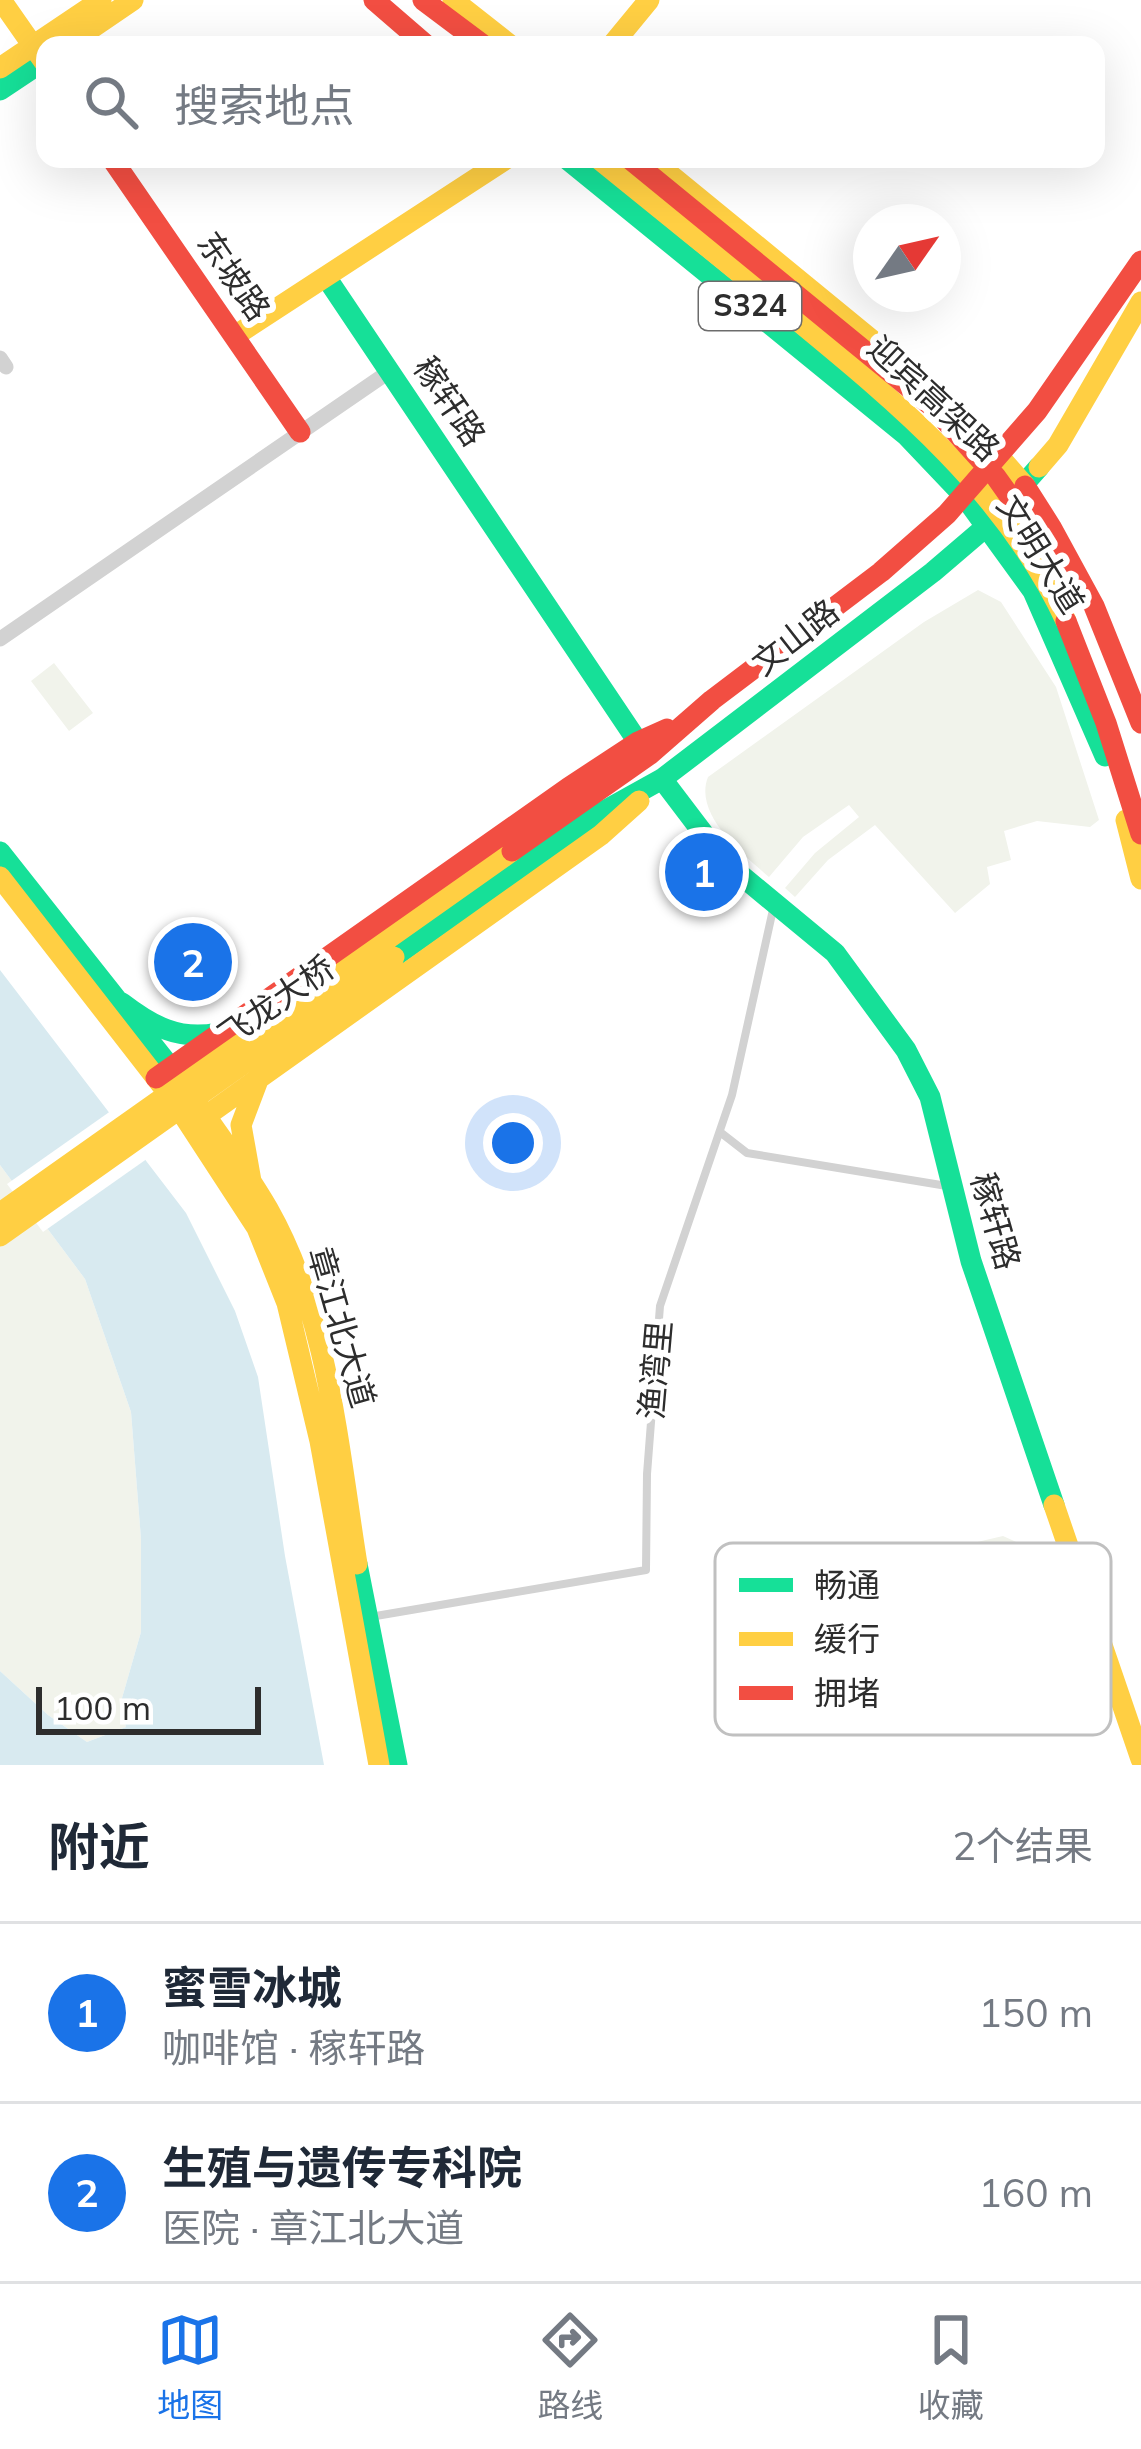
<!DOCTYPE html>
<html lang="zh">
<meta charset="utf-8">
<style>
body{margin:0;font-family:Mulish,"Noto Sans SC",sans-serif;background:#f2f2f3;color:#1f2937}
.compass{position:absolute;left:853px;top:204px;width:108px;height:108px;border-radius:50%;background:#fff;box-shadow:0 12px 48px #0002;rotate:56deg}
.scale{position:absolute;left:36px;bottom:30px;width:225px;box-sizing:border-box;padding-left:12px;border:6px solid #2d2d2d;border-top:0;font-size:33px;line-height:42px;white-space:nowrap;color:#2d2d2d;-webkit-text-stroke:9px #fff;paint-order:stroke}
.you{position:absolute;left:513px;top:1143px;width:42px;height:42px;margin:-30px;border:9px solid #fff;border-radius:50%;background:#1a73e8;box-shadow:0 0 0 18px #1a73e833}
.badge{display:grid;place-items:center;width:78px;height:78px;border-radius:50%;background:#1a73e8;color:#fff;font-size:39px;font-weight:700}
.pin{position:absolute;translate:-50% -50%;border:6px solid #fff;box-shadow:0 3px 12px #0006}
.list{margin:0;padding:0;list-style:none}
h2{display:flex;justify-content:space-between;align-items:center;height:156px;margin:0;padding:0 48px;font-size:51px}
h2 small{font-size:39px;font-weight:400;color:#747a83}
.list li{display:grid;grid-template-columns:78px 1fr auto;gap:36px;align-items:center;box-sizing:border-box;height:180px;padding:0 48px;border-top:3px solid #e0e1e3}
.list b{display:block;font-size:45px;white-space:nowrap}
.list p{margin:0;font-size:39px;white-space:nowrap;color:#747a83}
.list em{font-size:39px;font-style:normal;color:#747a83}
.icon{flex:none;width:66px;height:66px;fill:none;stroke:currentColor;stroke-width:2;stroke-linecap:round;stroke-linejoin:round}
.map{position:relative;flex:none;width:1141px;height:1765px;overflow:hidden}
.search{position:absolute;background:#fff;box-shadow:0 12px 48px #0002;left:36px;right:36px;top:36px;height:132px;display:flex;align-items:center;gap:30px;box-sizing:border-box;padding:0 42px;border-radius:24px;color:#747a83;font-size:45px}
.sheet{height:516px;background:#fff}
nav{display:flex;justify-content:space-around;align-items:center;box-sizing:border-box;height:168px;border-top:3px solid #e0e1e3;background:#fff;font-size:33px;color:#747a83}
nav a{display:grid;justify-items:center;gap:6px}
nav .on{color:#1a73e8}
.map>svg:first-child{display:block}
</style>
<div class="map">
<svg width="1141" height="1765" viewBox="0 0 1141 1765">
<rect width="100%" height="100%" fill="#fff"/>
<path fill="#f1f3eb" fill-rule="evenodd" d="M 978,590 L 1001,602 L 1056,687 L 1099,820 L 1090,827 L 1037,821 L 1004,831 L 1011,860 L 987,867 L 990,884 L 955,913 L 875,825 L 828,860 L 795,897 L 785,888 L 815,853 L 859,817 L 849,805 L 803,837 L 769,877 C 744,855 693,815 708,777 L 924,622 Z
M 54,663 L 93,713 L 69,731 L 31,681 Z
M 0,1165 L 85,1279 L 131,1412 L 141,1539 L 141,1632 L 120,1705 L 126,1727 L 87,1742 L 48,1715 L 0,1671 Z
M 1003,1536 L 1025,1546 L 1036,1567 L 1033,1593 L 1021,1606 L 884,1641 C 843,1639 827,1598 857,1570 ZM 996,1543 C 1025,1546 1037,1569 1023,1595 L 1004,1605 L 989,1545 ZM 875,1572 L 891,1632 C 859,1640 841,1610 857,1583 Z"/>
<path fill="#d8eaf0" d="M 0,970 L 186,1213 L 235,1311 L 258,1377 L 285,1556 L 324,1765 L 0,1765 L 0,1671 L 48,1715 L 87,1742 L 126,1727 L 120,1705 L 141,1632 L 141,1539 L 131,1412 L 85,1279 L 0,1165 Z"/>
<path fill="#fff" d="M 115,1108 L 151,1156 L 43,1232 L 7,1184 Z"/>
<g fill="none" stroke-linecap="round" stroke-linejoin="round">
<path stroke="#d2d2d2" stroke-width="8" d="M 720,1132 L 747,1153 L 947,1186
M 370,1617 L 646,1570 L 647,1474 L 660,1306 L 732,1095 L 774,905"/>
<path stroke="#d2d2d2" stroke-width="15" d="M 0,358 L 6,367
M 0,639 L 390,371"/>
<path stroke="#16e098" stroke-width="21" d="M 0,90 L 45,60
M 567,159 L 906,435 L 964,496 L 1033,591 L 1105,756
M 326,277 L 638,742
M 662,779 L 725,862 L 835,953 L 906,1050 L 930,1097 L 971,1261 L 1054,1505
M 0,852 L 178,1077
M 394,957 L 590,819 L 662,779 L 933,572 L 988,525 L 1039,467
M 122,1003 C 152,1026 179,1041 218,1033
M 357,1564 L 397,1765"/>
<path stroke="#ffcf43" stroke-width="21" d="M 1,0 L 45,63
M 453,0 L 510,45
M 67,45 L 133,0
M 612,45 L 649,0
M 0,68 L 101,0
M 599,159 C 663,211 728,263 792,316 C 899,404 1006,492 1066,621
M 651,159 L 961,413 L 1025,486
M 236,335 L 506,159
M 1039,467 L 1058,445 L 1141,302
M 1126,820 L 1141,879
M 0,877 L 164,1088
M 196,1102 C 220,1137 247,1172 268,1209 C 328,1315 338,1446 357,1564
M 182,1113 L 257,1228 L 287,1303 L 320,1441 L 379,1765
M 192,1126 L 601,835 L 639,801
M 251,1181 L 241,1125 L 258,1080
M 0,1213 L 512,851
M 0,1236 L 394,957
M 1054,1505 L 1141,1759"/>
<path stroke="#f24e42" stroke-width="21" d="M 374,0 L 426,45
M 423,0 L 483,45
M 112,159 L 300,432
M 630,159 L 933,407 L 996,477 L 1018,508
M 1025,486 L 1051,527
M 1051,527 L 1094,606 L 1141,723
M 1066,621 L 1106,723 L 1141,834
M 512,851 L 649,755 L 712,700 L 881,572 L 947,514 L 1037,411 L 1141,261
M 156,1078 L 568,788 L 638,742 L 667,729"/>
</g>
<g text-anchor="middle" stroke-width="12" stroke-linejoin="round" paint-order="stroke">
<rect fill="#fff" stroke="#6c6c6c" stroke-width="3" x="699" y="282" width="102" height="48" rx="9"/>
<g font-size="30" font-weight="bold" fill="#2d2d2d">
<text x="750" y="316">S324</text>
</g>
<g font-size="33" fill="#2d2d2d" stroke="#fff">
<text transform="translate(234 276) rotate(55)" y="12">东坡路</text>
<text transform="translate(934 398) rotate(43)" y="12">迎宾高架路</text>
<text transform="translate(450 401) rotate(56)" y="12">稼轩路</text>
<text transform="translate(1041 554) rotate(58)" y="12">文明大道</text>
<text transform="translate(795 637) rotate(-38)" y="12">文山路</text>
<text transform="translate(276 1001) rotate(-35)" y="12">飞龙大桥</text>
<text transform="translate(996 1221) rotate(74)" y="12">稼轩路</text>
<text transform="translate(342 1327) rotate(74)" y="12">章江北大道</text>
<text transform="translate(655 1370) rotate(-85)" y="12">渔湾里</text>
</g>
</g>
<rect x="715" y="1543" width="396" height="192" rx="18" fill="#fff" stroke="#c0c0c0" stroke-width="3"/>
<rect x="739" y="1578" width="54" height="14" fill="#16e098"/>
<rect x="739" y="1632" width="54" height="14" fill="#ffcf43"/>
<rect x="739" y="1686" width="54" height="14" fill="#f24e42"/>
<g font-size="33" fill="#2d2d2d">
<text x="814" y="1597">畅通</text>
<text x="814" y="1651">缓行</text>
<text x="814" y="1705">拥堵</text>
</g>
</svg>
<svg class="compass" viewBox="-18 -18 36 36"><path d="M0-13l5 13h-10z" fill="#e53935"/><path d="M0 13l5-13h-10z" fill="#747a83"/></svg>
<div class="scale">100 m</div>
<div class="you"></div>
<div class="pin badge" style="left:704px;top:872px">1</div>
<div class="pin badge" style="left:193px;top:962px">2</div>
<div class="search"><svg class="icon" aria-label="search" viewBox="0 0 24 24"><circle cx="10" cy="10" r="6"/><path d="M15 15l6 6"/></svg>搜索地点</div>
</div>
<section class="sheet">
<h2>附近<small>2个结果</small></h2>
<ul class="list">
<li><span class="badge">1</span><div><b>蜜雪冰城</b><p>咖啡馆 · 稼轩路</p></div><em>150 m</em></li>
<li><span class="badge">2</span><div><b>生殖与遗传专科院</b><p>医院 · 章江北大道</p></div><em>160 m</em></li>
</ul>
</section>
<nav>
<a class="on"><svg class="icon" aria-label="map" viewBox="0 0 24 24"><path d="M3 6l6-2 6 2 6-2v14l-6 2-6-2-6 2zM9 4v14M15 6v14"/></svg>地图</a>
<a><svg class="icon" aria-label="directions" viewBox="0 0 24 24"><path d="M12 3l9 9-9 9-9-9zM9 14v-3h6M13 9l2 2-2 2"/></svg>路线</a>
<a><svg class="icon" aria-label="saved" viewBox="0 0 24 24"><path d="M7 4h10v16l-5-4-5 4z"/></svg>收藏</a>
</nav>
